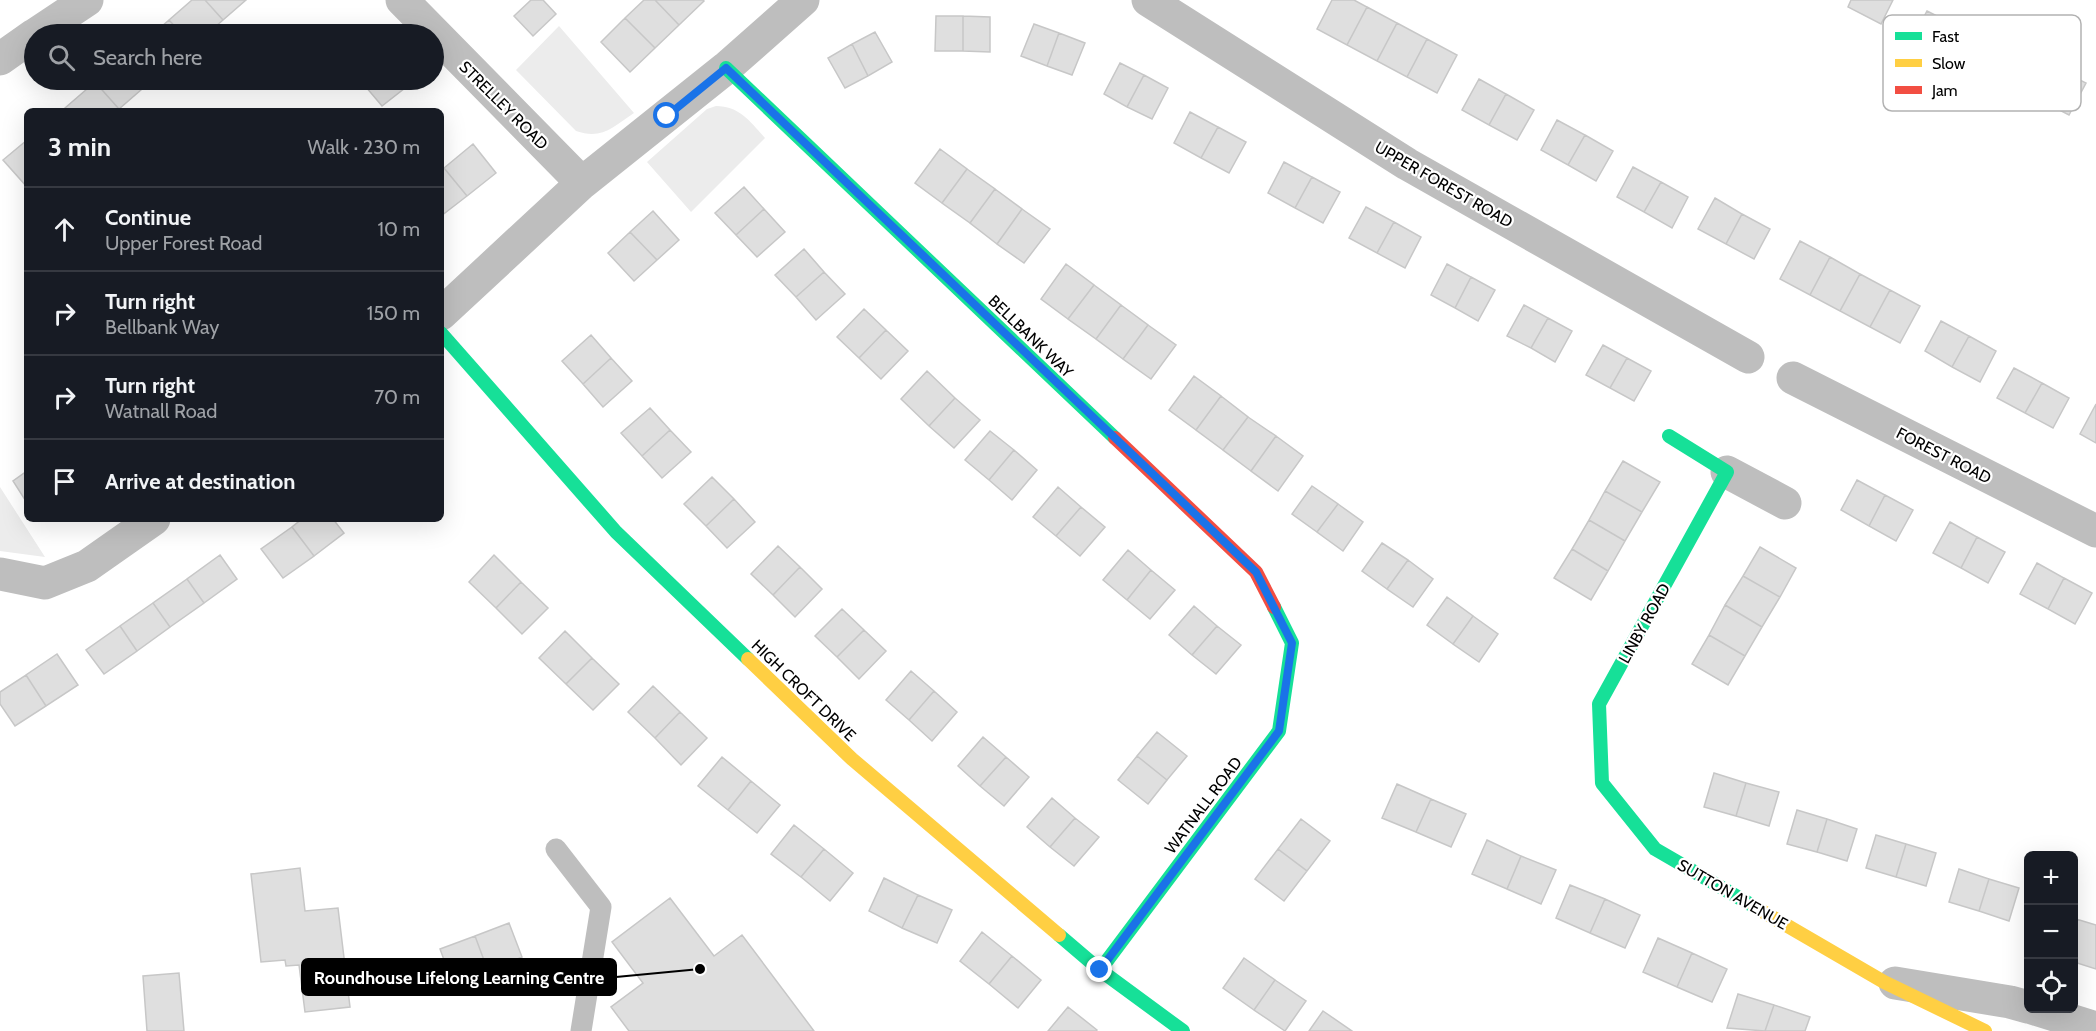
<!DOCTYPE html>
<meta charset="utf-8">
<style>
body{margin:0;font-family:Cabin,sans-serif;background:#242831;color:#f1f3f6}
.controls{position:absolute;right:18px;bottom:18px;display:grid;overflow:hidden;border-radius:9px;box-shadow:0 6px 24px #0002}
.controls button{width:54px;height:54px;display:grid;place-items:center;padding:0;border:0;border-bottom:2px solid #363941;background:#171b24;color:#f1f3f6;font:30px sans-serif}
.stop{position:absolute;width:18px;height:18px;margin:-14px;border:4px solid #1a73e8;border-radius:50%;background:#fff}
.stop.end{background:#1a73e8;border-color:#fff;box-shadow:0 2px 6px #0008}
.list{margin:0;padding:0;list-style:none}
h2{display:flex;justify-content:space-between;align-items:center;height:78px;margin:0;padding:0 24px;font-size:26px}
h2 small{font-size:20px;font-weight:400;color:#9ea1a6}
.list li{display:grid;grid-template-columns:39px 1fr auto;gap:18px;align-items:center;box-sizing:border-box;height:84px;padding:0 24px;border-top:2px solid #363941}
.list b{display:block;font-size:22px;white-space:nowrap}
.list p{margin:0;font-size:20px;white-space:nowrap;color:#9ea1a6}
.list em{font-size:20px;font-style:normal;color:#9ea1a6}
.icon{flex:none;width:33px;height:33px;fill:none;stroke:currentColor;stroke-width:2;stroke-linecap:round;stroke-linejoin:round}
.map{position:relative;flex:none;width:2096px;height:1031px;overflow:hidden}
.search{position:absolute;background:#171b24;box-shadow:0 6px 24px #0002;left:24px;top:24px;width:420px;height:66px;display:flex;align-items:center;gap:15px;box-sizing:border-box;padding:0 21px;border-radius:33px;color:#9ea1a6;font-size:22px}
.panel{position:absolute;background:#171b24;box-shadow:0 6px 24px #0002;left:24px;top:108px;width:420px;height:414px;border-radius:9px}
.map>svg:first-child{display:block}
</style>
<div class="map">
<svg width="2096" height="1031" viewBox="0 0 2096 1031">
<rect width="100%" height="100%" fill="#fff"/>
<path fill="#ececec" d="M 559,26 L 634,113 C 613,127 602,140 576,131 L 516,70 Z
M 716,106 C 739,106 750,121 765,138 L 691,212 L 647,162 L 707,109 Z
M 0,487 L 45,557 L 0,551 Z"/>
<path fill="#dfdfdf" stroke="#c7c7c7" stroke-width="1.5" d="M 192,0 L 205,0 L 223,20 L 207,34 L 182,34 L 169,20 Z
M 205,0 L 246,0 L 223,20 Z
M 531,0 L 543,0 L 556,14 L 533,36 L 514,16 Z
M 644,0 L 655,0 L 679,25 L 655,48 L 625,18 Z
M 655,0 L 703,0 L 704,1 L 679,25 Z
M 1332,0 L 1354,0 L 1367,7 L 1347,45 L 1317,29 Z
M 1851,0 L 1893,0 L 1881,24 L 1848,7 Z
M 1367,7 L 1397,23 L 1377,61 L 1347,45 Z
M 1927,11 L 1961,28 L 1944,60 L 1910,43 Z
M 936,16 L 963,16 L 963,51 L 935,51 Z
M 963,16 L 990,17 L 990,52 L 963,51 Z
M 625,18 L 655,48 L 630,72 L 601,42 Z
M 169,20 L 182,34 L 153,34 Z
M 1397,23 L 1427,39 L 1407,77 L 1377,61 Z
M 1034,24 L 1059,33 L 1047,66 L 1021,56 Z
M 363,25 L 371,34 L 351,34 Z
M 875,32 L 892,62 L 868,76 L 852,44 Z
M 1059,33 L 1085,43 L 1072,75 L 1047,66 Z
M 1427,39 L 1457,55 L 1437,93 L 1407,77 Z
M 852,44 L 868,76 L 845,88 L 828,58 Z
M 1120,63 L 1144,75 L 1127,107 L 1104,94 Z
M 2052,66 L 2086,83 L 2069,115 L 2036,98 Z
M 1144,75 L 1168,88 L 1152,119 L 1127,107 Z
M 1479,79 L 1506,94 L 1489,125 L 1462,110 Z
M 98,80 L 146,80 L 149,83 L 119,109 L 95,82 Z
M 360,80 L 407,80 L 410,84 L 382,106 Z
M 95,82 L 119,109 L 68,111 L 65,108 Z
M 1506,94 L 1534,110 L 1517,140 L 1489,125 Z
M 1190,112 L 1218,127 L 1201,158 L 1174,143 Z
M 1557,120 L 1585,135 L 1568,165 L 1541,150 Z
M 1218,127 L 1246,142 L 1229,173 L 1201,158 Z
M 1585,135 L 1613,151 L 1596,181 L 1568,165 Z
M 27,140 L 27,187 L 3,160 Z
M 473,144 L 496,173 L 467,196 L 444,168 Z
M 940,149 L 967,169 L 942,203 L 915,183 Z
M 1284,162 L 1312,177 L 1295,208 L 1268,193 Z
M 1633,167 L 1661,182 L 1644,212 L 1617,197 Z
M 444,168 L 467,196 L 441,216 L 441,170 Z
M 967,169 L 995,189 L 970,223 L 942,203 Z
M 1312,177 L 1340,192 L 1323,223 L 1295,208 Z
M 1661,182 L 1688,197 L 1672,228 L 1644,212 Z
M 744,187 L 764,209 L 736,235 L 715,213 Z
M 995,189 L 1022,209 L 997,244 L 970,223 Z
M 1715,198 L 1742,214 L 1726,244 L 1698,229 Z
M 1366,207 L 1394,222 L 1377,253 L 1349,238 Z
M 764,209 L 785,232 L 757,257 L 736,235 Z
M 1022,209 L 1050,229 L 1024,263 L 997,244 Z
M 653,211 L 679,240 L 657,260 L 630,232 Z
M 1742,214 L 1770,229 L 1754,259 L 1726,244 Z
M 1394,222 L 1421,237 L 1405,268 L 1377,253 Z
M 630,232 L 657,260 L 634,281 L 608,253 Z
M 1800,241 L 1830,257 L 1810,295 L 1780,279 Z
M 804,249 L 824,272 L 796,297 L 775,275 Z
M 1830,257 L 1860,274 L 1840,311 L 1810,295 Z
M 1066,264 L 1094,285 L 1068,319 L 1041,299 Z
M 1447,264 L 1471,277 L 1455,308 L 1431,295 Z
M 824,272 L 845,294 L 816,320 L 796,297 Z
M 1860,274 L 1890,290 L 1870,327 L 1840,311 Z
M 1471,277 L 1495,290 L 1478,321 L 1455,308 Z
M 1094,285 L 1121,305 L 1096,339 L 1068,319 Z
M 1890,290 L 1920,306 L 1900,343 L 1870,327 Z
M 1121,305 L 1148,325 L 1123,359 L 1096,339 Z
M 1524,305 L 1548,318 L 1531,348 L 1507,336 Z
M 864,309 L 886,330 L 859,358 L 837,337 Z
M 1548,318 L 1572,331 L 1555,362 L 1531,348 Z
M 1941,321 L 1969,336 L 1952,367 L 1925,351 Z
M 1148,325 L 1176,345 L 1151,379 L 1123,359 Z
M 886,330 L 908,351 L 881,379 L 859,358 Z
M 591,335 L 611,358 L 583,384 L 562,361 Z
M 1969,336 L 1996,351 L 1980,382 L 1952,367 Z
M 1603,345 L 1627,358 L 1610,388 L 1586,375 Z
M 611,358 L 632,381 L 603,407 L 583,384 Z
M 1627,358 L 1651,371 L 1634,401 L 1610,388 Z
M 2014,368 L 2042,383 L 2025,413 L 1997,398 Z
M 927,371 L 955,398 L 929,426 L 901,399 Z
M 1194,376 L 1221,396 L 1196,430 L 1169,410 Z
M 2042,383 L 2069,398 L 2053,428 L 2025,413 Z
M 1221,396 L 1248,417 L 1223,450 L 1196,430 Z
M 955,398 L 980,420 L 954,448 L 929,426 Z
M 2096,404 L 2096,443 L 2080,434 Z
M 650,408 L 670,430 L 642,456 L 621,433 Z
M 1248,417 L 1276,436 L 1251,471 L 1223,450 Z
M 670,430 L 691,452 L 662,478 L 642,456 Z
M 990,431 L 1014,450 L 989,480 L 965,460 Z
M 1276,436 L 1303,456 L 1278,491 L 1251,471 Z
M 1014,450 L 1037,470 L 1012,500 L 989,480 Z
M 1623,461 L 1660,482 L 1642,512 L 1605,491 Z
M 27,471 L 27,503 L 13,481 Z
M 712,477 L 734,499 L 706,526 L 684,504 Z
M 1857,480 L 1885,495 L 1869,526 L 1841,510 Z
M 1312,486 L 1338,504 L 1317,532 L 1292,514 Z
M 1058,487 L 1081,507 L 1056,536 L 1033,517 Z
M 1605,491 L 1642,512 L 1625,541 L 1589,520 Z
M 1885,495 L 1913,510 L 1896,541 L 1869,526 Z
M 734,499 L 755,522 L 727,548 L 706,526 Z
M 1338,504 L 1363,522 L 1343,551 L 1317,532 Z
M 1081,507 L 1105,527 L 1080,556 L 1056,536 Z
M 302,519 L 333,519 L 344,533 L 314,556 L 292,527 Z
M 1589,520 L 1625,541 L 1608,571 L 1572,549 Z
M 1950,522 L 1977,537 L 1961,568 L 1933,553 Z
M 292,527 L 314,556 L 283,578 L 261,549 Z
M 1977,537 L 2005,552 L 1988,583 L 1961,568 Z
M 1382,543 L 1408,560 L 1387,589 L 1362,571 Z
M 778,546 L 800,567 L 773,595 L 751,574 Z
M 1760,547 L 1796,568 L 1780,597 L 1743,576 Z
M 1572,549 L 1608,571 L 1591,600 L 1554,578 Z
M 1128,550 L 1151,570 L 1127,600 L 1103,580 Z
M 220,555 L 237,579 L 204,603 L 187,579 Z
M 494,555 L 521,582 L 496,608 L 469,582 Z
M 1408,560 L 1433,579 L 1413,607 L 1387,589 Z
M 2037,563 L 2064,578 L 2048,609 L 2020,594 Z
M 800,567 L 822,589 L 795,617 L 773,595 Z
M 1151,570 L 1175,590 L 1150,619 L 1127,600 Z
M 1743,576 L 1780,597 L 1762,627 L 1725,605 Z
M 2064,578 L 2092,593 L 2075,624 L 2048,609 Z
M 187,579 L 204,603 L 170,627 L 153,603 Z
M 521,582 L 548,608 L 522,634 L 496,608 Z
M 1447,597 L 1473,616 L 1453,644 L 1427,625 Z
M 153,603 L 170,627 L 137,651 L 120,626 Z
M 1725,605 L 1762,627 L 1745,656 L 1709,635 Z
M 1194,606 L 1217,626 L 1192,655 L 1169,635 Z
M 842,609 L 864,630 L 837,657 L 815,636 Z
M 1473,616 L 1498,634 L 1479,662 L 1453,644 Z
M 120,626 L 137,651 L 104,674 L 86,650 Z
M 1217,626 L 1241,645 L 1216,674 L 1192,655 Z
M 864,630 L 886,651 L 859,679 L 837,657 Z
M 565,631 L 592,658 L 566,684 L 539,658 Z
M 1709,635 L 1745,656 L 1728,685 L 1692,664 Z
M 57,654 L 78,685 L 46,706 L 26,675 Z
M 592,658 L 619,684 L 593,710 L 566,684 Z
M 911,671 L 934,691 L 909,720 L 886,700 Z
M 26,675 L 46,706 L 15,726 L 0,704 L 0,692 Z
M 653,686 L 680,712 L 655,738 L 628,712 Z
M 934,691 L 957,712 L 932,741 L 909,720 Z
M 680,712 L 707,738 L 681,765 L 655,738 Z
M 1157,732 L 1187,756 L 1167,780 L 1137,756 Z
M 983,737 L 1006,757 L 980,786 L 958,766 Z
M 1137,756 L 1167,780 L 1148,804 L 1118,780 Z
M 722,757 L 751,781 L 728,810 L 698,786 Z
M 1006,757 L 1029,777 L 1004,806 L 980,786 Z
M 1714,773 L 1746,783 L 1736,816 L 1704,807 Z
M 751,781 L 780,805 L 757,833 L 728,810 Z
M 1746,783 L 1779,792 L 1769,826 L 1736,816 Z
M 1397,784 L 1431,799 L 1416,832 L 1382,818 Z
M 1052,798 L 1075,818 L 1050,847 L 1027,827 Z
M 1431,799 L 1466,814 L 1451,847 L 1416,832 Z
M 1797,810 L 1827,819 L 1817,852 L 1787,844 Z
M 1075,818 L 1099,837 L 1074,866 L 1050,847 Z
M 1301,819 L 1330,841 L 1307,871 L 1278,849 Z
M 1827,819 L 1857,829 L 1847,861 L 1817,852 Z
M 794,825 L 824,849 L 801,877 L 771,854 Z
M 1876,835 L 1906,844 L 1896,877 L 1866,868 Z
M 1487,840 L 1521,856 L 1507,889 L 1472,874 Z
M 1906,844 L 1936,853 L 1926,886 L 1896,877 Z
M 824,849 L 853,873 L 830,901 L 801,877 Z
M 1278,849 L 1307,871 L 1284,901 L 1255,879 Z
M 1521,856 L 1556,870 L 1541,904 L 1507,889 Z
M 300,868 L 305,911 L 338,908 L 350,1007 L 305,1012 L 299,965 L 286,966 L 285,960 L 261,962 L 251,874 Z
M 1959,869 L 1989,879 L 1979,911 L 1949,902 Z
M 884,878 L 918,895 L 902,928 L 869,911 Z
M 1989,879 L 2019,888 L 2009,921 L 1979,911 Z
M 1570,885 L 1605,899 L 1590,933 L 1556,918 Z
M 918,895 L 952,910 L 937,943 L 902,928 Z
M 670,898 L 714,956 L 742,935 L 814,1031 L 629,1031 L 611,1007 L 643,983 L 612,942 Z
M 1605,899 L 1640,915 L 1625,948 L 1590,933 Z
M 2076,919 L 2096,925 L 2096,969 L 2074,962 Z
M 509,923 L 522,957 L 488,971 L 475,936 Z
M 982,932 L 1012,956 L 989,984 L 960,961 Z
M 475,936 L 488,971 L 453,984 L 440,949 Z
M 1658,938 L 1692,953 L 1677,987 L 1643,972 Z
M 1692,953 L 1727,969 L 1712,1002 L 1677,987 Z
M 1012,956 L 1041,980 L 1018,1008 L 989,984 Z
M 1244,958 L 1275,980 L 1254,1010 L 1223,988 Z
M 179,973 L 184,1031 L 147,1031 L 143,976 Z
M 1275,980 L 1306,1001 L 1285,1031 L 1254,1010 Z
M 1738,994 L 1774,1005 L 1765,1031 L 1727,1028 Z
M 1774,1005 L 1810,1017 L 1805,1031 L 1765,1031 Z
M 1068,1007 L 1097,1030 L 1096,1031 L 1048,1031 Z
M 1323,1011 L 1352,1031 L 1309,1031 Z"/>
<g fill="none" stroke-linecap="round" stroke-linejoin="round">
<path stroke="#bebebe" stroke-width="21" d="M 556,849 L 601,907 L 581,1031"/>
<path stroke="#bebebe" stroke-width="33" d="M 402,0 L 582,183
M 1148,0 L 1407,164 L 1748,357
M 36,34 L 87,0
M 0,59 L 34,35
M 441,314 L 582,183 L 726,68 L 803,0
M 1793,378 L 2096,531
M 1727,472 L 1785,503
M 0,574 L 45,583 L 87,566 L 154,519
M 1895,983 L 2010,1002 L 2028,1007
M 2032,1008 L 2096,1028"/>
<path stroke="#16e098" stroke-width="14" d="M 726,68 L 1115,438
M 441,333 L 616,532 L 748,659
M 1669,436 L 1727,472 L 1599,704 L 1602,783 L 1655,849 L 1755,907
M 1059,935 L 1100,970 L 1183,1031
M 1100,970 L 1279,731 L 1292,643 L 1274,607"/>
<path stroke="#ffcf43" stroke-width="14" d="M 748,659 L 852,759 L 1059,935
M 1755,907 L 1884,982 L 1985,1031"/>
<path stroke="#f24e42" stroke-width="14" d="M 1115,438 L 1256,572 L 1274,607"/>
</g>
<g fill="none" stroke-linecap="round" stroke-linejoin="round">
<path stroke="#1a73e8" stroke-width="8" d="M 667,116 L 726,68 L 1256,572 L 1292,643 L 1279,731 L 1100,970"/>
</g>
<g text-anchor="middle" stroke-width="4.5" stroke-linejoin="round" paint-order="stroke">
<g font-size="16" fill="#000" stroke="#fff">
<text transform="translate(504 105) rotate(45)" y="6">STRELLEY ROAD</text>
<text transform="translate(1444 184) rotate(30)" y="6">UPPER FOREST ROAD</text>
<text transform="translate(1031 336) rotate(44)" y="6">BELLBANK WAY</text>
<text transform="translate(1944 455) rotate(27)" y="6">FOREST ROAD</text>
<text transform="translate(1644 623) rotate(-61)" y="6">LINBY ROAD</text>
<text transform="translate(804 690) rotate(44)" y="6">HIGH CROFT DRIVE</text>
<text transform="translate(1203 805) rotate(-53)" y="6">WATNALL ROAD</text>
<text transform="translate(1733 894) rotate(30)" y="6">SUTTON AVENUE</text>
</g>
</g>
<rect x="1883" y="15" width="198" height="96" rx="9" fill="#fff" stroke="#b2b2b2" stroke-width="1.5"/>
<rect x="1895" y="32" width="27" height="8" fill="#16e098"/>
<rect x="1895" y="59" width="27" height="8" fill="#ffcf43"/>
<rect x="1895" y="86" width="27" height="8" fill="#f24e42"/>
<g font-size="16" fill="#000">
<text x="1932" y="42">Fast</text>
<text x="1932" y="69">Slow</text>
<text x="1932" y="96">Jam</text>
</g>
<path fill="none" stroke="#000" stroke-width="2" d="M700 969L616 977"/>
<circle fill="#000" stroke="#fff" stroke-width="2" cx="700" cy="969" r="6"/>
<rect fill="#000" stroke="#000" stroke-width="2" x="302" y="959" width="314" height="36" rx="6"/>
<g font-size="18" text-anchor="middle" font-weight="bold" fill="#fff">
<text x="459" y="984">Roundhouse Lifelong Learning Centre</text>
</g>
</svg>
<div class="controls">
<button>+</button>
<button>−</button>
<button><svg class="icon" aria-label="locate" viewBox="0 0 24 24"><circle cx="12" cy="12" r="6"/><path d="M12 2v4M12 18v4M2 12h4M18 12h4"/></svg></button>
</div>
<div class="stop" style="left:667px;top:116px"></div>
<div class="stop end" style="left:1100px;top:970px"></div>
<div class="search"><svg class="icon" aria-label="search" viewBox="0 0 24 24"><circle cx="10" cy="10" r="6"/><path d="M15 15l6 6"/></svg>Search here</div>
<section class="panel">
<h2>3 min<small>Walk · 230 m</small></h2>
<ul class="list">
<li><svg class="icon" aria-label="ahead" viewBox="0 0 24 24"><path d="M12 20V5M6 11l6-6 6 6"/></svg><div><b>Continue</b><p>Upper Forest Road</p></div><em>10 m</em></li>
<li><svg class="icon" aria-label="right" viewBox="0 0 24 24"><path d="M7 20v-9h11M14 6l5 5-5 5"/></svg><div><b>Turn right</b><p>Bellbank Way</p></div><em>150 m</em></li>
<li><svg class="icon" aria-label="right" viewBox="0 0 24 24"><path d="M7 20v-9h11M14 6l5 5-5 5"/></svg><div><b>Turn right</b><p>Watnall Road</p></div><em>70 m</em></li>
<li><svg class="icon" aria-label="arrive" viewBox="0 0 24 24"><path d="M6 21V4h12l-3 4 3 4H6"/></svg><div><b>Arrive at destination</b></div></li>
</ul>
</section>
</div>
